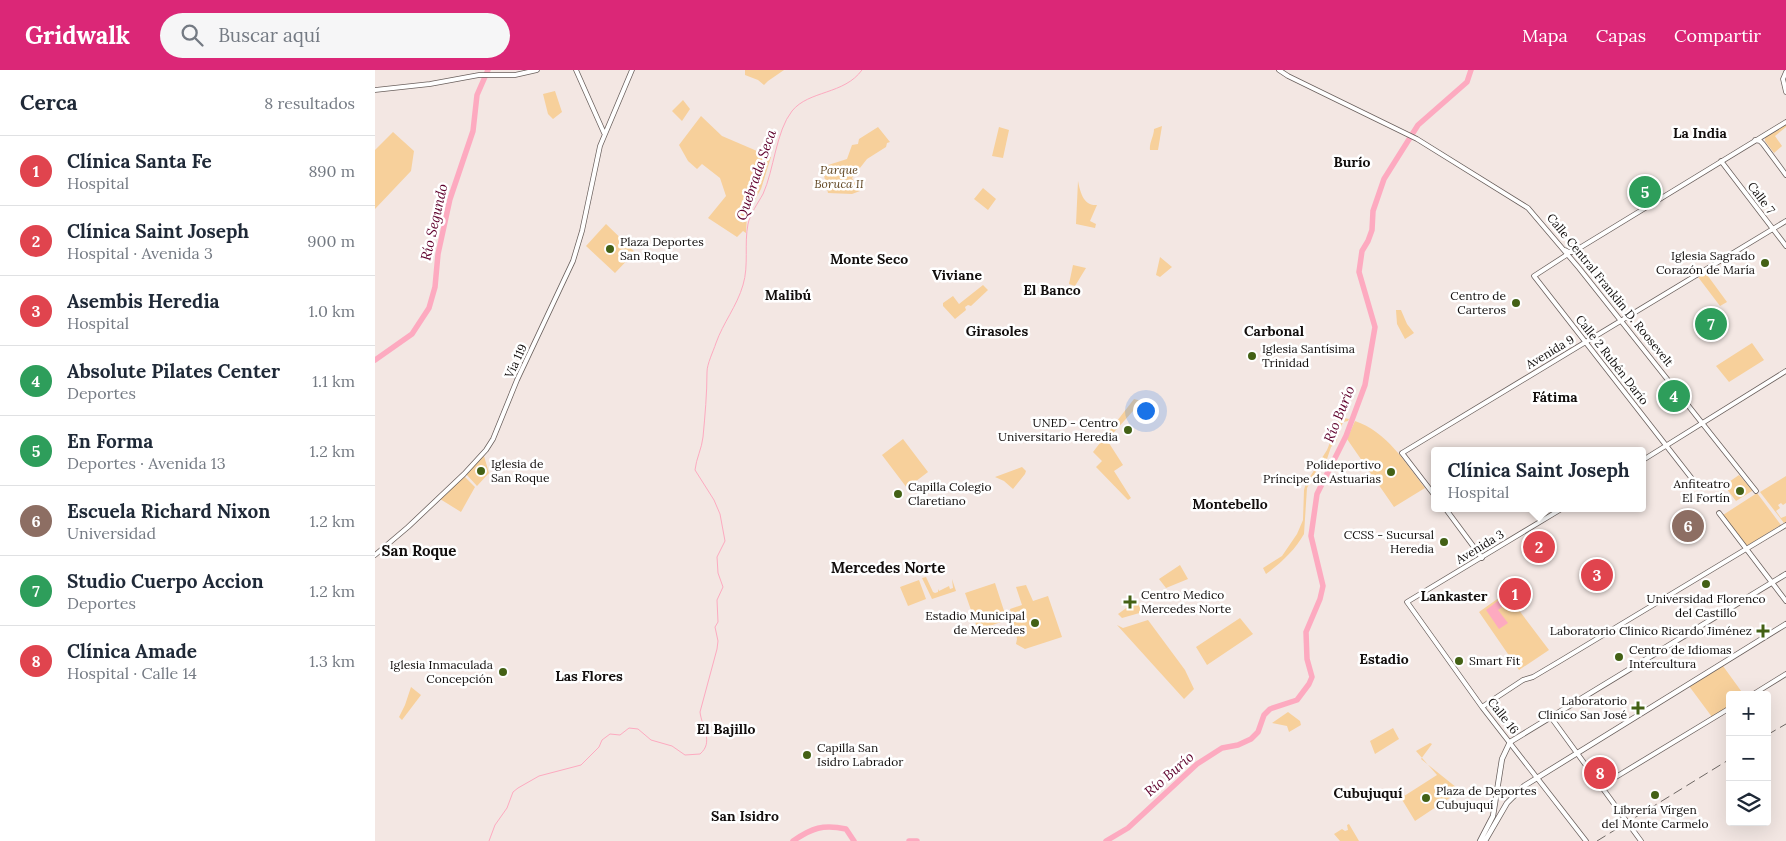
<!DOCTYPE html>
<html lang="es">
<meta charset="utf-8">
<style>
body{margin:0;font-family:Lora,serif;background:#f6f6f7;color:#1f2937}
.controls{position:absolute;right:15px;bottom:15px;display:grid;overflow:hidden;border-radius:5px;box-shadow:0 5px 20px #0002}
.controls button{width:45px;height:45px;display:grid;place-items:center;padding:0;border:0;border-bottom:1px solid #e0e1e3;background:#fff;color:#1f2937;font:25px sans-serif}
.you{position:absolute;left:770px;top:340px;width:18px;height:18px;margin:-12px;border:4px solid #fff;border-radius:50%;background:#1a73e8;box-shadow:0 0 0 8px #1a73e833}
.badge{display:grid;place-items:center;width:32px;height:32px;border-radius:50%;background:#db2777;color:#fff;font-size:16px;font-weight:700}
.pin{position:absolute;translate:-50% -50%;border:2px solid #fff;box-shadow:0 1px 5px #0006}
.popup{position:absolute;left:1056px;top:377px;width:215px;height:65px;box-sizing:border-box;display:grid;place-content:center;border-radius:5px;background:#fff;filter:drop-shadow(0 1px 4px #0005);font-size:16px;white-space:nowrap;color:#747a83}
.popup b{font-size:19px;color:#1f2937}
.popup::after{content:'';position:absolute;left:50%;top:100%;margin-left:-10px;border:10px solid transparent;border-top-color:#fff}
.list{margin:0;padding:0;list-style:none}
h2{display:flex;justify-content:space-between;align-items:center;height:65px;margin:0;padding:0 20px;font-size:21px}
h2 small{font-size:16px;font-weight:400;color:#747a83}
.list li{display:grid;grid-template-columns:32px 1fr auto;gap:15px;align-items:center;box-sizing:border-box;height:70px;padding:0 20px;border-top:1px solid #e0e1e3}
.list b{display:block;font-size:19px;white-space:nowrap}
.list p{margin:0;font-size:16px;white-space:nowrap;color:#747a83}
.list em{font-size:16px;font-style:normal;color:#747a83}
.icon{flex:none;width:28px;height:28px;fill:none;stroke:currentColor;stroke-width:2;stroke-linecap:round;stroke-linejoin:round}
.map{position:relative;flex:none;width:1411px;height:771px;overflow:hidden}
header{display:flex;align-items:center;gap:30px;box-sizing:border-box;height:70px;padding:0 25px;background:#db2777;color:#fff}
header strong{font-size:24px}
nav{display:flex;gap:28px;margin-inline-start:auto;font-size:18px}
.search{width:350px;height:45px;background:#f6f6f7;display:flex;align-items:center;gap:12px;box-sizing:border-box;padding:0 18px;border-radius:28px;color:#747a83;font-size:19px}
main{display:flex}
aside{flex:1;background:#fff}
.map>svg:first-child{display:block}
</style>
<header>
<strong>Gridwalk</strong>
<div class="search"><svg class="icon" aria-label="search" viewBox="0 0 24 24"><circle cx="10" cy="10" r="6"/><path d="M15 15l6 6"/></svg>Buscar aquí</div>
<nav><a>Mapa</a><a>Capas</a><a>Compartir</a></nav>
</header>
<main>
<aside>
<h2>Cerca<small>8 resultados</small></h2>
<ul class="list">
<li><span class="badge" style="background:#e0444e">1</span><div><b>Clínica Santa Fe</b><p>Hospital</p></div><em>890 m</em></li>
<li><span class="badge" style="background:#e0444e">2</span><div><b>Clínica Saint Joseph</b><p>Hospital · Avenida 3</p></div><em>900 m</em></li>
<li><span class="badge" style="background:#e0444e">3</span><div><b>Asembis Heredia</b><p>Hospital</p></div><em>1.0 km</em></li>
<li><span class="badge" style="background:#2e9e5b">4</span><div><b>Absolute Pilates Center</b><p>Deportes</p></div><em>1.1 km</em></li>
<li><span class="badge" style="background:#2e9e5b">5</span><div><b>En Forma</b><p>Deportes · Avenida 13</p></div><em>1.2 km</em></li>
<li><span class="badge" style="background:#8d6e63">6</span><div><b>Escuela Richard Nixon</b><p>Universidad</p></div><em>1.2 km</em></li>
<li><span class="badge" style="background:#2e9e5b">7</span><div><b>Studio Cuerpo Accion</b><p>Deportes</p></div><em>1.2 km</em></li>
<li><span class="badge" style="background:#e0444e">8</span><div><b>Clínica Amade</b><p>Hospital · Calle 14</p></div><em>1.3 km</em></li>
</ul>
</aside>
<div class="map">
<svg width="1411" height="771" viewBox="0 0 1411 771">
<rect width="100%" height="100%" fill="#f3e7e3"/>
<path fill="#f7d09b" d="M 370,0 L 409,0 L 393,11 L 389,15 L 383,10 L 370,5 Z
M 180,21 L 187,42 L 178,49 L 173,44 L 168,24 Z
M 308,30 L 315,39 L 307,51 L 297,41 Z
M 326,46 L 347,66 L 396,87 L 386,119 L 372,144 L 371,163 L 368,161 L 362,167 L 333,148 L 351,126 L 345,108 L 327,94 L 322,99 L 313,91 L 304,75 Z
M 1411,53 L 1411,57 L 1400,66 L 1407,76 L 1399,83 L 1390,71 L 1390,67 Z
M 787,56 L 783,80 L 775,80 C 774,73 779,66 779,59 Z
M 503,57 L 515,72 L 512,73 L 511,77 L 492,89 L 477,108 L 485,121 L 477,124 L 453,123 L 447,97 L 472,89 L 477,75 L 483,74 L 484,69 Z
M 624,57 L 634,60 L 628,88 L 617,86 Z
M 18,62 L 39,81 L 36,101 L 0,139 L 0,80 Z
M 703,111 C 705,121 708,136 722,135 L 715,151 L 721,154 L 720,158 L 701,154 Z
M 608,118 L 621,129 L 613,140 L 599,129 Z
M 231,154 L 260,182 L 240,203 L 211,176 Z
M 785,187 L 797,197 L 785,207 L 781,205 Z
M 698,195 L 711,198 L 700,216 L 694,214 Z
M 1330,202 L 1352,232 L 1345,236 L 1323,207 Z
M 608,215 L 613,220 L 596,236 L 593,235 L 590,237 L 591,240 L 580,249 L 568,236 L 568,233 L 578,226 L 584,234 Z
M 1021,240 L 1026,240 L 1032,254 L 1039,263 L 1030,269 L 1022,254 Z
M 1377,273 L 1389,290 L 1354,312 L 1341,296 Z
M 759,329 L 767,331 L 732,370 L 748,395 L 739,401 L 756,428 L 753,430 L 721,397 L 727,391 L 718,382 Z
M 965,347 L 974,349 L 973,351 L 968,352 L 961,372 L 956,377 L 952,389 L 942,400 L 932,418 L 929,464 C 920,480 906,493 891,504 L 888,498 L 907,486 L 922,464 L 928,450 L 929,420 L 931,413 L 952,380 Z
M 980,351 C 1011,361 1031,393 1050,418 L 1019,437 L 972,369 Z
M 528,369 L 553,402 L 532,418 L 507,385 Z
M 109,386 L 114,403 L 102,416 L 91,404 Z
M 647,397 L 651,401 L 650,404 L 638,419 L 629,411 L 620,407 Z
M 1364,405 L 1377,420 L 1377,421 L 1361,431 L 1351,418 L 1353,417 L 1351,414 Z
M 89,406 L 100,417 L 86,442 L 65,429 Z
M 1411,406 L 1411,433 L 1408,435 L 1406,433 L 1403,435 L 1405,438 L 1401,441 L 1406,448 L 1411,446 L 1411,452 L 1409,453 L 1385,422 Z
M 1382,423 L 1406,455 L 1372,476 L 1348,445 Z
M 805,495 L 813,509 L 791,518 L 784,509 Z
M 551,507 L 558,522 L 560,523 L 563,522 L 563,519 L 564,521 L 574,516 L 575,519 L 578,518 L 577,509 L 581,521 L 557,529 L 547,508 Z
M 544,510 L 551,529 L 533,536 L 525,517 Z
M 620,513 L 632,550 L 603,560 L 590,523 Z
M 651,515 L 658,531 L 673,526 L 687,567 L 650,579 L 641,574 L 642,569 L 635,539 L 647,535 L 641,517 Z
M 1128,525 L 1134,527 L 1174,580 L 1144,600 L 1104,542 Z
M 761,531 L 768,539 L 768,542 L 747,548 L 743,544 Z
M 865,548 L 878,564 L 832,595 L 821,577 Z
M 773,550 L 810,600 L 819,619 L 809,629 L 742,555 L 748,558 Z
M 1348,596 L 1369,625 L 1355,625 L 1355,636 L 1337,647 L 1314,616 Z
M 36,617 L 46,625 L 27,650 L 24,647 L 30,635 Z
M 913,642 L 925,651 L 926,655 L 914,662 L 912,656 L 897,653 Z
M 1018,658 L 1024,669 L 1000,684 L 995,671 Z
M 1055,673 L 1057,674 L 1046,689 L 1087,722 L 1078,728 L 1071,718 L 1076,727 L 1040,751 L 1026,728 L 1062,705 L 1041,681 Z
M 974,754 L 984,771 L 965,771 L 959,764 L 967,759 L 970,761 L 973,760 L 972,755 Z"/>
<path fill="#fdaac0" d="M 1124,530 L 1128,536 L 1123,540 L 1133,553 L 1124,559 L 1111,540 Z"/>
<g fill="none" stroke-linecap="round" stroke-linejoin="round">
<path stroke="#fdaac0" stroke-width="1" d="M 114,771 L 120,755 L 132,738 L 138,722 L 143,718 L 164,706 L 206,695 L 224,677 L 227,670 L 235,664 L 245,665 L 254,658 L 263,659 L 276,670 L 297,676 L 310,685 L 325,684 C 339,672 327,658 325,642 L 342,579 L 343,571 L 340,557 L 343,552 L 342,530 L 348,517 L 343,503 L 342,487 L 350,471 L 345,444 L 339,430 L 320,400 C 321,389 327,378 328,367 C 330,346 332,323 332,302 C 332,294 338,282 341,273 C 348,253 362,236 368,215 C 374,195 369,174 373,154 C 375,144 383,133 388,124 C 399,100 401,61 417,41 C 434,20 469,25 487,0"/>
<path stroke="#fdaac0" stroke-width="5.5" d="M 0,290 L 37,264 L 54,238 L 60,217 L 63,184 L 75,129 L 98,61 L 102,25 L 113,0
M 418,771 C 437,758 448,754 471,759 L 479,771
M 534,771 L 542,771
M 731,771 L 753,758 L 822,694 L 847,678 L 863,675 L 876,669 L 883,662 L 889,645 L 895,639 L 922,630 L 934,614 L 937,607 L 932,589 L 931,562 L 945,529 L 948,516 L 936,466 L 942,424 L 971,366 L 990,315 L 1000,257 L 984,202 L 987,181 L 993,171 L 997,160 L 998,141 L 1009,109 L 1043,55 L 1092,12 L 1096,0"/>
<defs>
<path id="secondary" d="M 201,0 L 229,63
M 904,0 L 913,6 L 1042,69 L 1153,138 L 1204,198 L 1381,421
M 1411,2 L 1408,9 L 1411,22
M 0,20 L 55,14 L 104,5 L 140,5 L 162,0
M 1380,70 L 1385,71 L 1388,74 L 1411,105
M 1346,91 L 1411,176
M 1190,180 L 1194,182 L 1198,182 L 1411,52
M 1193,184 L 1159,206 L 1318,410
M 1268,390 L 1411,301
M 1060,426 L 1027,383 L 1411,151
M 1070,438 L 1107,488
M 1188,438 L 1032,532 L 1107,637 L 1211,771
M 1344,443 L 1411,531
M 0,485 L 33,457 L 89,404 L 111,380 L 118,369 L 142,310 L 198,191 L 207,161 L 225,76 L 257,0
M 1377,625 L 1411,604
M 1107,637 L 1148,610 L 1158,607 L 1185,591 L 1411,455
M 1175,646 L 1266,771
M 1226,716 L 1355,638"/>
<path id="primary" d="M 1105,771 L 1118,746 L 1127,689 L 1135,672 L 1411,504
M 1110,771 L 1132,733 L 1149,716 L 1411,554"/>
</defs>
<use href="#secondary" stroke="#6a605d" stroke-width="5.5"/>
<use href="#primary" stroke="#6a605d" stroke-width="6"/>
<use href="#secondary" stroke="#fff" stroke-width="4"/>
<use href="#primary" stroke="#fff" stroke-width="4.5"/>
<path stroke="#6e6764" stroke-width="1" stroke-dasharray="10 5" stroke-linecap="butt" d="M 1392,665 L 1411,654
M 1222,771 L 1355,689"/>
</g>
<g fill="#436115" stroke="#fff" stroke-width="2">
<circle cx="235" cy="179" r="5"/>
<circle cx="1390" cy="193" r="5"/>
<circle cx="1141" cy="233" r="5"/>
<circle cx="877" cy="286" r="5"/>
<circle cx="753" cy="360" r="5"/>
<circle cx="106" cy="401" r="5"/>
<circle cx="1016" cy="402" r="5"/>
<circle cx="1365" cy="421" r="5"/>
<circle cx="523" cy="424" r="5"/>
<circle cx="1069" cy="472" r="5"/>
<circle cx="1331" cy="514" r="5"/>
<path d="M752.5 524.5h5v5h5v5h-5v5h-5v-5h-5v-5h5z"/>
<circle cx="660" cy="553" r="5"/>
<path d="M1385.5 553.5h5v5h5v5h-5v5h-5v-5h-5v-5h5z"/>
<circle cx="1244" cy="587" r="5"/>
<circle cx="1084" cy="591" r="5"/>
<circle cx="128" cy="602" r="5"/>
<path d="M1260.5 630.5h5v5h5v5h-5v5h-5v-5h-5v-5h5z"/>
<circle cx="432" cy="685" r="5"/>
<circle cx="1280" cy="725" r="5"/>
<circle cx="1051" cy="728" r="5"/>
</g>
<g text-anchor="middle" stroke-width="5" stroke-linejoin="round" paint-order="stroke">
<g font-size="12" font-style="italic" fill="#634925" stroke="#fff">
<text x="464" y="104">Parque<tspan x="464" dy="14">Boruca II</tspan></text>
</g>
<g font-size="12" fill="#120e0d" stroke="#fff">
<text transform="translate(1386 128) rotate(53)" y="4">Calle 7</text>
<text transform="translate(1235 220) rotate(51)" y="4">Calle Central Franklin D. Roosevelt</text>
<text transform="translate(1175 282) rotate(-31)" y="4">Avenida 9</text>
<text transform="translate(1237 290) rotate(52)" y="4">Calle 2 Rubén Darío</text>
<text transform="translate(141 291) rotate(-65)" y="4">Vía 119</text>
<text transform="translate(1105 477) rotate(-31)" y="4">Avenida 3</text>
<text transform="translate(1128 646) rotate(52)" y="4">Calle 16</text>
</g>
<g font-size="12" fill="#120e0d" stroke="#fff" text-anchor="end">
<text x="245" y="176" text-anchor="start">Plaza Deportes<tspan x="245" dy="14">San Roque</tspan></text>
<text x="1380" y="190">Iglesia Sagrado<tspan x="1380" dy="14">Corazón de María</tspan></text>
<text x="1131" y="230">Centro de<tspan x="1131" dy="14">Carteros</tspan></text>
<text x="887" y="283" text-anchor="start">Iglesia Santísima<tspan x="887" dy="14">Trinidad</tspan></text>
<text x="743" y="357">UNED - Centro<tspan x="743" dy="14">Universitario Heredia</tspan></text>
<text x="116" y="398" text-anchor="start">Iglesia de<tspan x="116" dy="14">San Roque</tspan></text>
<text x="1006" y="399">Polideportivo<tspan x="1006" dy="14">Príncipe de Astuarias</tspan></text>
<text x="1355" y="418">Anfiteatro<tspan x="1355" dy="14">El Fortín</tspan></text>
<text x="533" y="421" text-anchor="start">Capilla Colegio<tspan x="533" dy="14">Claretiano</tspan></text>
<text x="1059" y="469">CCSS - Sucursal<tspan x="1059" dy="14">Heredia</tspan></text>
<text x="766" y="529" text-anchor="start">Centro Medico<tspan x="766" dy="14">Mercedes Norte</tspan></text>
<text x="1331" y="533" text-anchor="middle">Universidad Florenco<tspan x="1331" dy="14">del Castillo</tspan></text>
<text x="650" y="550">Estadio Municipal<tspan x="650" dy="14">de Mercedes</tspan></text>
<text x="1377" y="565">Laboratorio Clinico Ricardo Jiménez</text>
<text x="1254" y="584" text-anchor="start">Centro de Idiomas<tspan x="1254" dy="14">Intercultura</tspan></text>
<text x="1094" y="595" text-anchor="start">Smart Fit</text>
<text x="118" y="599">Iglesia Inmaculada<tspan x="118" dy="14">Concepción</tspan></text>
<text x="1252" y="635">Laboratorio<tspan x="1252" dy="14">Clinico San José</tspan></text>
<text x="442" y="682" text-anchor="start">Capilla San<tspan x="442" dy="14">Isidro Labrador</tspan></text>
<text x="1061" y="725" text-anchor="start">Plaza de Deportes<tspan x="1061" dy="14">Cubujuquí</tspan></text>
<text x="1280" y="744" text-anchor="middle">Librería Vírgen<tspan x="1280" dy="14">del Monte Carmelo</tspan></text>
</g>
<g font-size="14" font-weight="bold" fill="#120e0d" stroke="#fff">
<text x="1325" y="68">La India</text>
<text x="977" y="97">Burío</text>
<text x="494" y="194">Monte Seco</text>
<text x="582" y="210">Viviane</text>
<text x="677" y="225">El Banco</text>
<text x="413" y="230">Malibú</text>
<text x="622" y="266">Girasoles</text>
<text x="899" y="266">Carbonal</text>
<text x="1180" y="332">Fátima</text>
<text x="855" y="439">Montebello</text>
<text x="1079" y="531">Lankaster</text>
<text x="1009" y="594">Estadio</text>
<text x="214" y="611">Las Flores</text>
<text x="351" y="664">El Bajillo</text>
<text x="993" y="728">Cubujuquí</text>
<text x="370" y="751">San Isidro</text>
</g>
<g font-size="14" font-style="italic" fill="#5f012c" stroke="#fff">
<text transform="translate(381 105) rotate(-71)" y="5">Quebrada Seca</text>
<text transform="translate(59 152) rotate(-77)" y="5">Río Segundo</text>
<text transform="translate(964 344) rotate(-68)" y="5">Río Burío</text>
<text transform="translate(794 704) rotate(-41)" y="5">Río Burío</text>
</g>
<g font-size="15" font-weight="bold" fill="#120e0d" stroke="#fff">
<text x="44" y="486">San Roque</text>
<text x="513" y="503">Mercedes Norte</text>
</g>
</g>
</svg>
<div class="controls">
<button>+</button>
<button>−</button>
<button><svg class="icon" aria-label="layers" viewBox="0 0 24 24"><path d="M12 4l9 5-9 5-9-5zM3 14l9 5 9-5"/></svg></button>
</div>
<div class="you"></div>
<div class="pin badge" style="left:1140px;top:524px;background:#e0444e">1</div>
<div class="pin badge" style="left:1164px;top:477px;background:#e0444e">2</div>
<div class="popup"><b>Clínica Saint Joseph</b>Hospital</div>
<div class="pin badge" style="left:1222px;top:505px;background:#e0444e">3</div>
<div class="pin badge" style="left:1299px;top:326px;background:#2e9e5b">4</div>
<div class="pin badge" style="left:1270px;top:122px;background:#2e9e5b">5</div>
<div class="pin badge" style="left:1313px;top:456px;background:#8d6e63">6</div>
<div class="pin badge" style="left:1336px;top:254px;background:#2e9e5b">7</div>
<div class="pin badge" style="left:1225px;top:703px;background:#e0444e">8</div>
</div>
</main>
